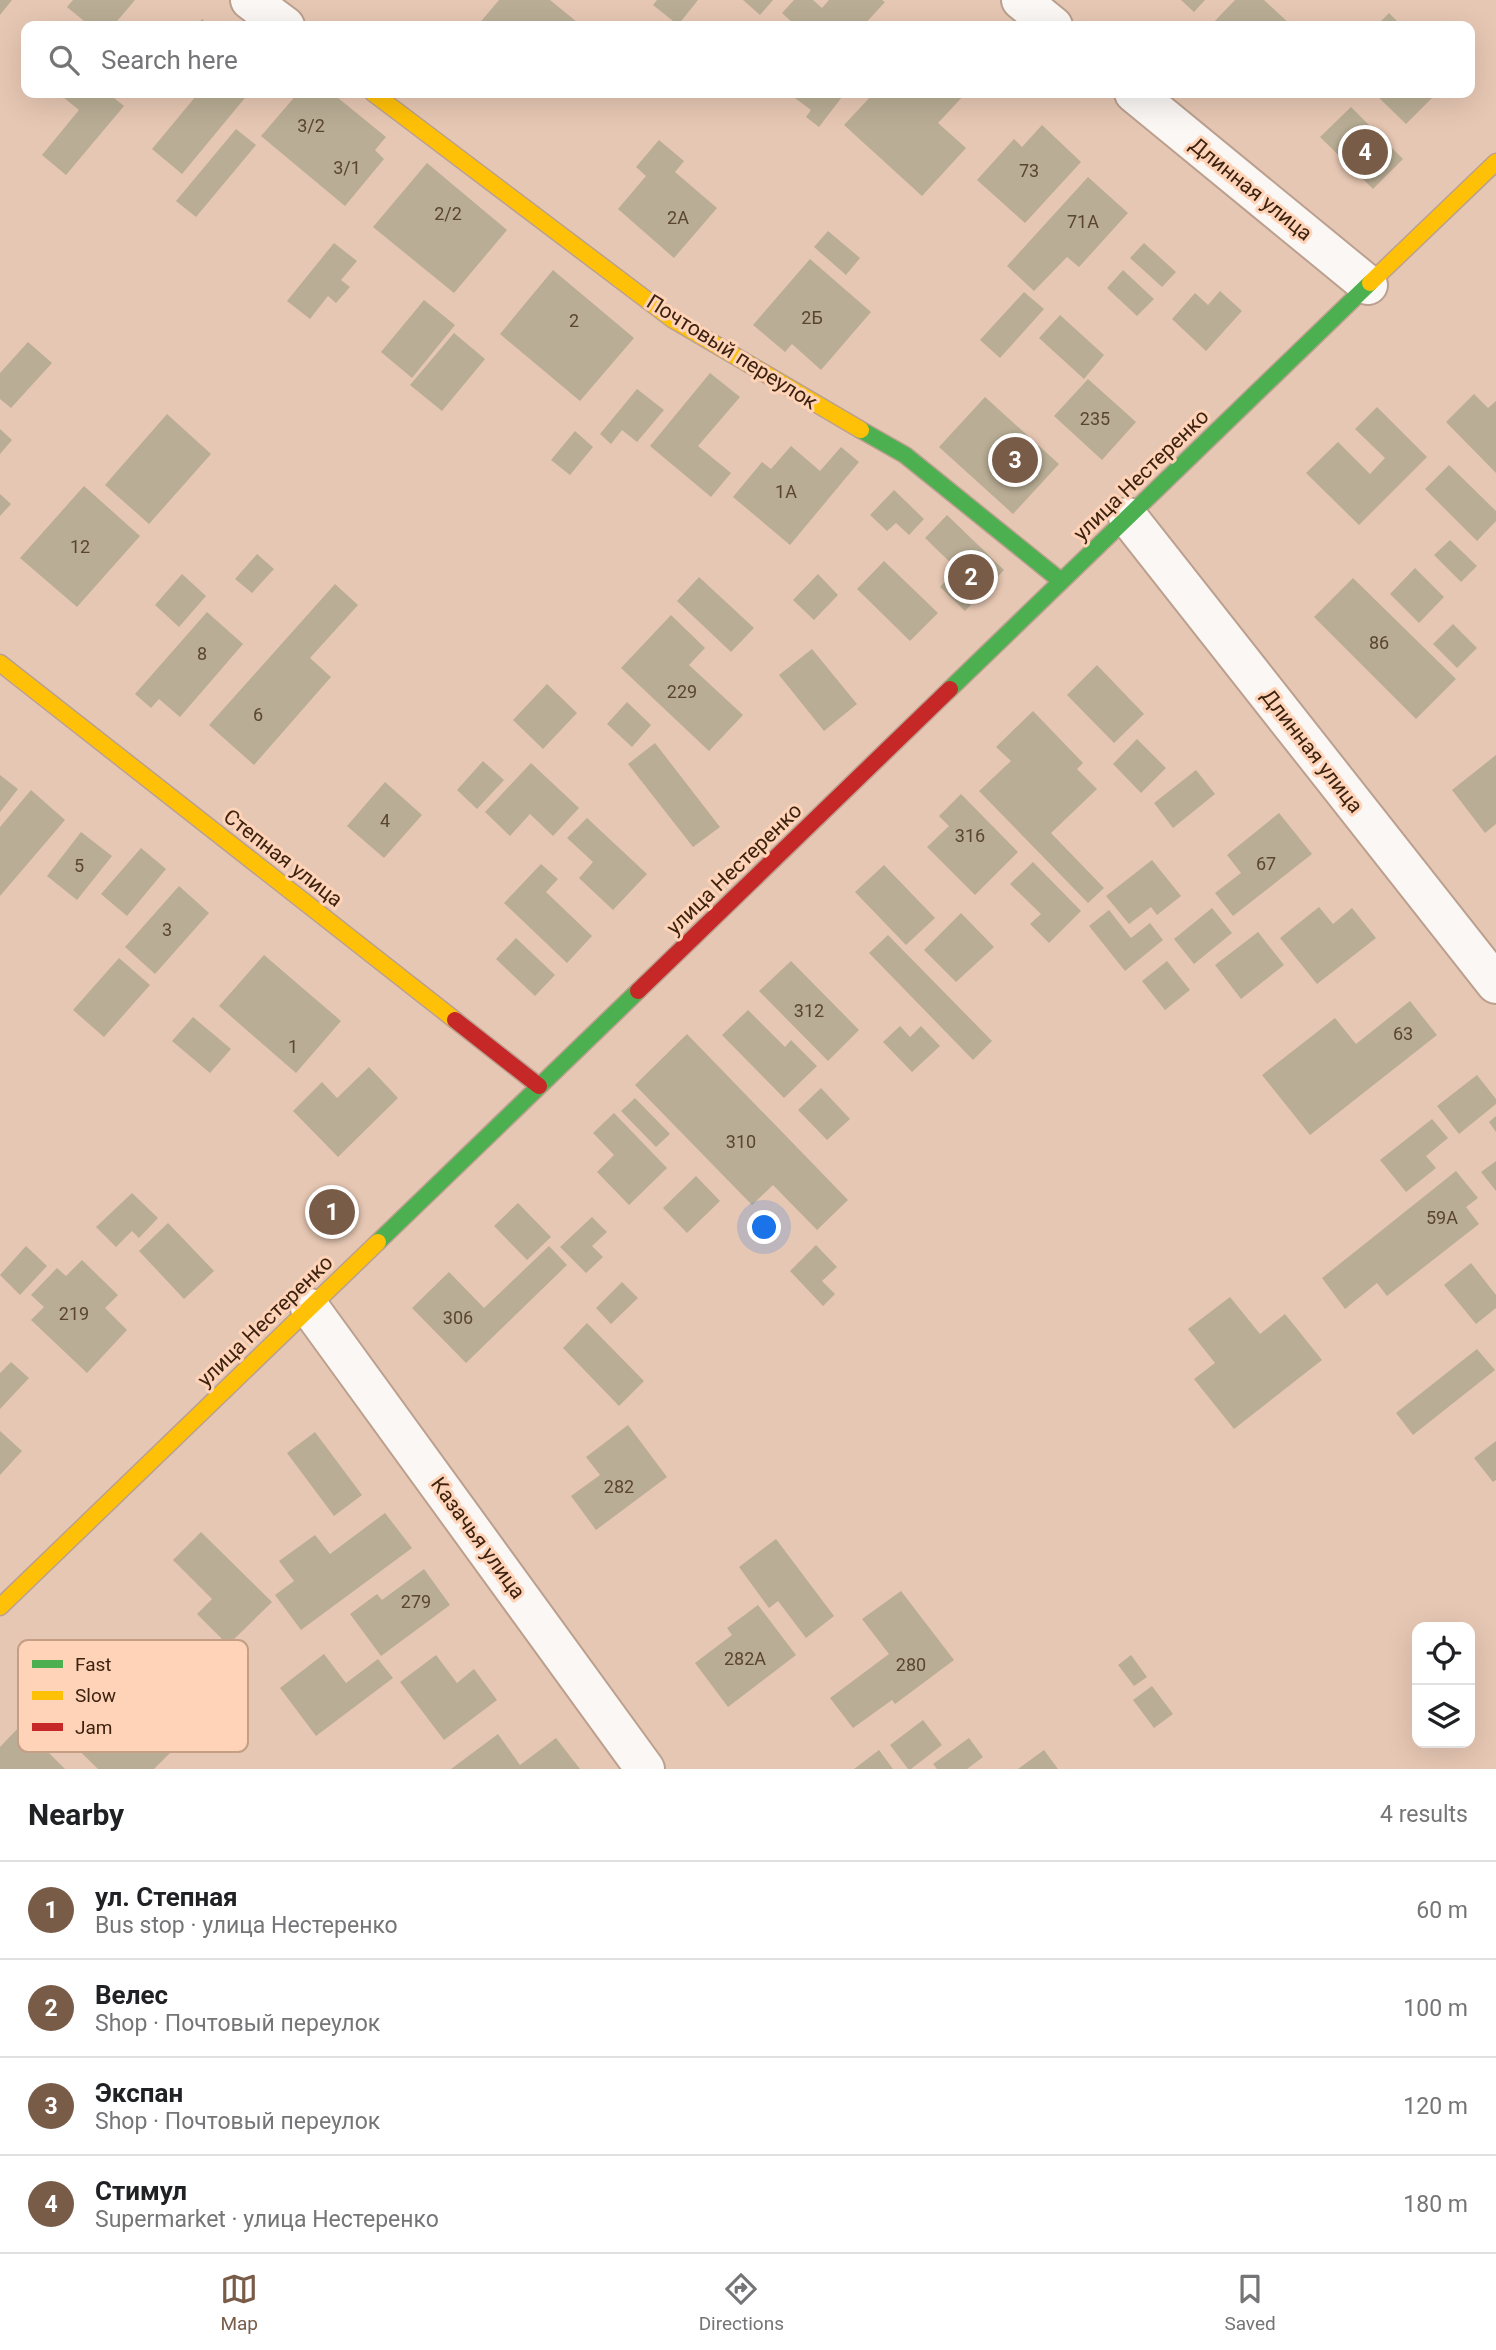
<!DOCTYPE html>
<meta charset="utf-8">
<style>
body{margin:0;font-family:Roboto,sans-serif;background:#f6f6f6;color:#202124}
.controls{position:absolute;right:21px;bottom:21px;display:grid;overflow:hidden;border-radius:14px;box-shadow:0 7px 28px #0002}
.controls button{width:63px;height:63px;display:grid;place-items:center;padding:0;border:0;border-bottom:2px solid #e0e0e0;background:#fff;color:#202124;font:35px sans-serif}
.you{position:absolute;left:765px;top:1228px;width:24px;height:24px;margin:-18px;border:5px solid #fff;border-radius:50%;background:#1a73e8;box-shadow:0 0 0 10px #1a73e833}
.badge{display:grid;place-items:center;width:46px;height:46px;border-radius:50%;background:#785c48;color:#fff;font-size:23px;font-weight:700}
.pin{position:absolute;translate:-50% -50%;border:4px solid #fff;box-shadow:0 2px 7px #0006}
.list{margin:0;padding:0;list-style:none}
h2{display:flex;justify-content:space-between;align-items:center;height:91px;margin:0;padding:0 28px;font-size:30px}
h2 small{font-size:23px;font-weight:400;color:#757577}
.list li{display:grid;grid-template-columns:46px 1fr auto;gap:21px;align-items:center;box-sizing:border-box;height:98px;padding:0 28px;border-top:2px solid #e0e0e0}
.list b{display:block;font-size:26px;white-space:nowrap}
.list p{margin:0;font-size:23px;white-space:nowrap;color:#757577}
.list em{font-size:23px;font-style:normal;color:#757577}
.icon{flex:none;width:38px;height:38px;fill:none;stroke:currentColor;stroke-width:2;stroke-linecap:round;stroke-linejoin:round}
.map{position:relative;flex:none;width:1496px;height:1769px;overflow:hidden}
.search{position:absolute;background:#fff;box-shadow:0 7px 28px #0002;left:21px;right:21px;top:21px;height:77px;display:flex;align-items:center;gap:18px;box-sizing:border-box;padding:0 24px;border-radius:14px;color:#757577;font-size:26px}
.sheet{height:483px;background:#fff}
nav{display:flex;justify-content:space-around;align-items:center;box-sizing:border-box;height:98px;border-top:2px solid #e0e0e0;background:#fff;font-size:19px;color:#757577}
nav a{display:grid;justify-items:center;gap:4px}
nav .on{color:#785c48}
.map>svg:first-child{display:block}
</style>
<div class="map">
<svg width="1496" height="1769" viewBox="0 0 1496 1769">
<rect width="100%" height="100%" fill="#e6c7b3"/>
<path fill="#b9ad95" d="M 0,0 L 12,0 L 0,15 Z
M 73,0 L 135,0 L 113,26 L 90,26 L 67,7 Z
M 499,0 L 550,0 L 577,22 L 573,26 L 477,26 Z
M 657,0 L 698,0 L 678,25 L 653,5 Z
M 743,0 L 773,0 L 760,15 Z
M 794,0 L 813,0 L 822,8 L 829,0 L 882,0 L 885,2 L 863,26 L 796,26 L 782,13 Z
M 1181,0 L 1205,0 L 1194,12 Z
M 1235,0 L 1264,0 L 1292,26 L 1213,26 L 1211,25 Z
M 1389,13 L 1402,26 L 1376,26 Z
M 202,19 L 210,26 L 196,26 Z
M 58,93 L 108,93 L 124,106 L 66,175 L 42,155 L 79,110 Z
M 192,93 L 249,93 L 182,174 L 152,149 L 196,96 Z
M 298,93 L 332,93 L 386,137 L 375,150 L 384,159 L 345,206 L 261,136 Z
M 788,93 L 845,93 L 819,127 L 806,117 L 811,110 Z
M 874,93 L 966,93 L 938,123 L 966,148 L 922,196 L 844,125 Z
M 1374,93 L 1437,93 L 1406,124 Z
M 1351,107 L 1403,159 L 1373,189 L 1320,137 Z
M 1042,125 L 1081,162 L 1025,223 L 977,180 L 1014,139 L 1022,147 Z
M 236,129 L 256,145 L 196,217 L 176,201 Z
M 659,140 L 684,161 L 675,172 L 717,208 L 674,258 L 618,209 L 646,176 L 636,167 Z
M 427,163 L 507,230 L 454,293 L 373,227 Z
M 1088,177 L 1128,213 L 1079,267 L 1067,257 L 1034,291 L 1007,266 Z
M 828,231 L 860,258 L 846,275 L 814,247 Z
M 334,243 L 357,261 L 341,280 L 350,287 L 336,303 L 328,296 L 310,319 L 287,301 Z
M 1144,243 L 1176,272 L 1162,287 L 1130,258 Z
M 810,259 L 871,312 L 821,370 L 792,344 L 785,352 L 753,325 Z
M 553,270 L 634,338 L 580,401 L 500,334 Z
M 1123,270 L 1154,299 L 1137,316 L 1107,288 Z
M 1220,291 L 1242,311 L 1206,351 L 1172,319 L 1195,293 L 1208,305 Z
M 1024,292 L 1044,309 L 1000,358 L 980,340 Z
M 424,300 L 455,325 L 412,378 L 381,352 Z
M 1060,315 L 1104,355 L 1084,379 L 1039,338 Z
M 454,333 L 485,359 L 442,411 L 410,385 Z
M 28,342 L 52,363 L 11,408 L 0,399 L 0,373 Z
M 710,373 L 740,397 L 698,446 L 731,473 L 711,497 L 650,446 Z
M 1088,379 L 1136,422 L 1102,460 L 1054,416 Z
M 637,389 L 664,410 L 637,442 L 622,430 L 611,444 L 600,434 Z
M 1474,394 L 1488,408 L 1496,401 L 1496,473 L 1446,422 Z
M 985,397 L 1059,464 L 1013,514 L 939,447 Z
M 1377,407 L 1427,457 L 1359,525 L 1306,473 L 1338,442 L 1370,474 L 1385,458 L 1355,429 Z
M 167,414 L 211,454 L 149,524 L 105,485 Z
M 0,429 L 12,440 L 0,454 Z
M 575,431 L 593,447 L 570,475 L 551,460 Z
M 791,446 L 820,471 L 841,447 L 859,462 L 790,545 L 733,497 L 762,462 L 771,469 Z
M 1449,465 L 1496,511 L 1496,521 L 1477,541 L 1425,489 Z
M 84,486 L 140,536 L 77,607 L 20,558 Z
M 894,490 L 924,519 L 909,535 L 896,523 L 887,531 L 870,515 Z
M 0,494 L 11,504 L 0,516 Z
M 947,515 L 1004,570 L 965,611 L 940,587 L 957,569 L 925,538 Z
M 1450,540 L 1477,566 L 1461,582 L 1434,555 Z
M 257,554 L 274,569 L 252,593 L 235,579 Z
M 884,561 L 938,613 L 910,641 L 857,589 Z
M 1415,568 L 1444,597 L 1419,623 L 1390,594 Z
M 182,574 L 206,596 L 179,627 L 155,605 Z
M 818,574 L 838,595 L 814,620 L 793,600 Z
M 699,577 L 754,628 L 731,652 L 677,601 Z
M 1353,578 L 1456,679 L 1416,719 L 1314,617 Z
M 335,584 L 358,605 L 310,658 L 331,677 L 254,765 L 209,725 Z
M 207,612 L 243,644 L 180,717 L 159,699 L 151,708 L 135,694 Z
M 671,615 L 705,648 L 689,665 L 743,715 L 709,751 L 621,668 Z
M 1453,624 L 1477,648 L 1457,668 L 1433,644 Z
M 812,649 L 857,704 L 824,731 L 779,675 Z
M 1097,665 L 1144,714 L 1114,743 L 1067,695 Z
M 547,684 L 577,713 L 543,749 L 513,720 Z
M 627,702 L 651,725 L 632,747 L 607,724 Z
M 1033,711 L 1083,763 L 1077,769 L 1097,789 L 1051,833 L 1104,888 L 1088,903 L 979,791 L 1011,761 L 996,747 Z
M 1137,739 L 1166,768 L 1141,793 L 1113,764 Z
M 655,743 L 720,827 L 693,847 L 628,764 Z
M 1496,755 L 1496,824 L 1485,833 L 1452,790 Z
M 483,761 L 504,780 L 477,809 L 457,790 Z
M 531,763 L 579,808 L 553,836 L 530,814 L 510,836 L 485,812 Z
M 1196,770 L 1215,794 L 1173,828 L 1154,803 Z
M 0,775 L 18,789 L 0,812 Z
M 385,782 L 422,815 L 384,858 L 347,826 Z
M 31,790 L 65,820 L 0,896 L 0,827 Z
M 961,794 L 1018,852 L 975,895 L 927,847 L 949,826 L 939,816 Z
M 1279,813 L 1312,854 L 1233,916 L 1215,893 L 1241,873 L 1227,855 Z
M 587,818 L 647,874 L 613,910 L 579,878 L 593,862 L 567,838 Z
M 81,832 L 112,856 L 77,900 L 47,876 Z
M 141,848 L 166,869 L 127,916 L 101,894 Z
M 1152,860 L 1181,896 L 1157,915 L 1151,907 L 1129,924 L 1106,896 Z
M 1033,862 L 1081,911 L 1049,943 L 1030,924 L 1041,914 L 1010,884 Z
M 541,864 L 558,879 L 546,892 L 592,936 L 567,963 L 504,903 Z
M 884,865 L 935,918 L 906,945 L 855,892 Z
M 179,886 L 209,913 L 155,974 L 125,947 Z
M 1319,907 L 1333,924 L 1352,908 L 1376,938 L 1317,984 L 1280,938 Z
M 1212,908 L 1232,933 L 1194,964 L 1174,939 Z
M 1109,910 L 1131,938 L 1150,923 L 1163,940 L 1125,971 L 1089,926 Z
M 961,913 L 994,947 L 956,982 L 924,950 Z
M 1258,932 L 1284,965 L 1241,999 L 1215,965 Z
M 888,935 L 992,1041 L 973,1060 L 869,953 Z
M 516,938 L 555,975 L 535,996 L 496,959 Z
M 264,955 L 341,1021 L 296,1073 L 219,1006 Z
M 119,958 L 150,985 L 104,1037 L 73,1010 Z
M 791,961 L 859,1030 L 828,1061 L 759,991 Z
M 1167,961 L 1190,990 L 1165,1010 L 1142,981 Z
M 1410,1001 L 1437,1035 L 1310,1135 L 1262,1075 L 1335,1018 L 1356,1044 Z
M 748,1010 L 785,1047 L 791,1040 L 817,1066 L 784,1098 L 722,1035 Z
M 193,1017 L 231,1049 L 210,1073 L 172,1041 Z
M 900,1026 L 910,1037 L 921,1026 L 940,1046 L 912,1072 L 883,1042 Z
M 687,1034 L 848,1200 L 817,1230 L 773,1185 L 752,1205 L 635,1085 Z
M 369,1067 L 398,1098 L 338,1157 L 293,1111 L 322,1082 L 337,1098 Z
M 1477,1075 L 1496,1099 L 1496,1104 L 1459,1134 L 1437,1106 Z
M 821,1088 L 850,1119 L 827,1140 L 798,1110 Z
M 635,1098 L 670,1134 L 656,1147 L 621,1111 Z
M 614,1113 L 667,1168 L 629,1205 L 597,1172 L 614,1155 L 593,1133 Z
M 1496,1116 L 1496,1132 L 1489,1122 Z
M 1432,1119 L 1448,1138 L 1426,1156 L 1436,1168 L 1406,1192 L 1380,1160 Z
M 1496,1161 L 1496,1191 L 1481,1172 Z
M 1456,1171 L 1478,1198 L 1466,1207 L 1479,1224 L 1387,1296 L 1377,1283 L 1345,1309 L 1322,1278 Z
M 696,1176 L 720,1201 L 687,1233 L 663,1208 Z
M 132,1193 L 158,1218 L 139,1238 L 132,1231 L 116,1247 L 96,1227 Z
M 518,1203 L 551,1237 L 527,1260 L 494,1226 Z
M 592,1217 L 607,1232 L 592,1246 L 603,1257 L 586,1273 L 560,1247 Z
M 168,1223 L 214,1271 L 184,1299 L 139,1251 Z
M 816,1245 L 837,1267 L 822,1281 L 835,1294 L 823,1306 L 790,1271 Z
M 26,1246 L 47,1266 L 20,1295 L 0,1275 Z
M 549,1246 L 567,1265 L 466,1363 L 412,1308 L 449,1272 L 484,1308 Z
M 82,1260 L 118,1295 L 105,1308 L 127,1330 L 87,1373 L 31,1320 L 44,1307 L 31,1295 L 57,1268 L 66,1276 Z
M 1471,1263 L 1496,1295 L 1496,1308 L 1476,1324 L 1444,1285 Z
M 622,1282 L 638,1298 L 611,1324 L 596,1308 Z
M 1230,1297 L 1260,1334 L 1285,1314 L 1322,1360 L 1234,1429 L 1194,1379 L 1215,1363 L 1188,1329 Z
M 587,1323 L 644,1381 L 619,1406 L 563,1348 Z
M 1477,1349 L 1495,1370 L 1413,1435 L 1396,1413 Z
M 11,1362 L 29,1378 L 0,1409 L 0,1373 Z
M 628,1425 L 667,1477 L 596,1530 L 571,1496 L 600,1475 L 586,1457 Z
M 0,1431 L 22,1451 L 0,1475 Z
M 315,1432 L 362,1495 L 334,1516 L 287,1453 Z
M 1496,1441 L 1496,1480 L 1493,1482 L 1474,1458 Z
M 385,1513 L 412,1548 L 301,1630 L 275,1595 L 294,1581 L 279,1561 L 315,1535 L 330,1554 Z
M 201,1532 L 272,1602 L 228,1645 L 197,1614 L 212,1599 L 173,1560 Z
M 776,1539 L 834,1616 L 806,1638 L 778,1601 L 769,1608 L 739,1567 Z
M 424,1569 L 450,1605 L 381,1656 L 350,1614 L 377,1594 L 382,1600 Z
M 901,1591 L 954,1660 L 895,1704 L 892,1700 L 853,1728 L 830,1698 L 889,1654 L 862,1619 Z
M 758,1605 L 796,1655 L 728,1707 L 695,1663 L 732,1635 L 727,1628 Z
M 324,1654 L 346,1683 L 378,1659 L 393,1678 L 316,1736 L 280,1688 Z
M 436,1655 L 457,1683 L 474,1669 L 497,1700 L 444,1740 L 400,1682 Z
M 1131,1655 L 1147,1677 L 1134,1686 L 1118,1665 Z
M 81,1660 L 124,1702 L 133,1693 L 182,1741 L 154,1769 L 98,1769 L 35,1707 Z
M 1152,1686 L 1173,1714 L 1154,1728 L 1133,1700 Z
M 923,1720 L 942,1745 L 911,1769 L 908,1769 L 890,1745 Z
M 21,1725 L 65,1769 L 0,1769 L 0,1747 Z
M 498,1734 L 520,1765 L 556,1738 L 580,1769 L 451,1769 Z
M 969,1738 L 983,1757 L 967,1769 L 937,1769 L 933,1764 Z
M 879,1750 L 893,1769 L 854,1769 Z
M 1044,1750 L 1058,1769 L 1018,1769 Z"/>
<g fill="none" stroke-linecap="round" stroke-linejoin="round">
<defs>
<path id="street" d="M 250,0 L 285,26
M 1021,0 L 1053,26
M 1134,93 L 1368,285
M 1128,517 L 1496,984
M 310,1308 L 645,1769"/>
<path id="fast" d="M 861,430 L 905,455 L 1061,581
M 950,689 L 1370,283
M 378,1242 L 638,991"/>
<path id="slow" d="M 373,93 L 672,319 L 861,430
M 1370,283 L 1496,162
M 0,663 L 455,1020
M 0,1607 L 378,1242"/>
<path id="jam" d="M 638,991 L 950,689
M 455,1020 L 539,1086"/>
</defs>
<use href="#street" stroke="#bba08f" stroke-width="42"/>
<use href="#fast" stroke="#bba08f" stroke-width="19"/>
<use href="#slow" stroke="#bba08f" stroke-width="19"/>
<use href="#jam" stroke="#bba08f" stroke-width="19"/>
<use href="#street" stroke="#fbf7f4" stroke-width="38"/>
<use href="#fast" stroke="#4caf50" stroke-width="16"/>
<use href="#slow" stroke="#ffc107" stroke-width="16"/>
<use href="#jam" stroke="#c62828" stroke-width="16"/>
</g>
<g text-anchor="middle" stroke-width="6" stroke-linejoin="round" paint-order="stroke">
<g font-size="18" fill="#5b4530">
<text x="311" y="132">3/2</text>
<text x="347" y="174">3/1</text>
<text x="1029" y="177">73</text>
<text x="448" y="220">2/2</text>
<text x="678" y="224">2А</text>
<text x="1083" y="228">71А</text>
<text x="812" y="324">2Б</text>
<text x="574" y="327">2</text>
<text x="1095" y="425">235</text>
<text x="786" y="498">1А</text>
<text x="80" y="553">12</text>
<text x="1379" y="649">86</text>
<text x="202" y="660">8</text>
<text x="682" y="698">229</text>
<text x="258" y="721">6</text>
<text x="385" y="827">4</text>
<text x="970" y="842">316</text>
<text x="1266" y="870">67</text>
<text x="79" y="872">5</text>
<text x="167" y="936">3</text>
<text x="809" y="1017">312</text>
<text x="1403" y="1040">63</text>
<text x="293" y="1053">1</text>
<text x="741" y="1148">310</text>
<text x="1442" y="1224">59А</text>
<text x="74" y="1320">219</text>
<text x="458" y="1324">306</text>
<text x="619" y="1493">282</text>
<text x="416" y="1608">279</text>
<text x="745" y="1665">282А</text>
<text x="911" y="1671">280</text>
</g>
<g font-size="21" fill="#3c220f" stroke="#fed3b8">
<text transform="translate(1251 189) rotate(39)" y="7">Длинная улица</text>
<text transform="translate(732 352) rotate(32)" y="7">Почтовый переулок</text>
<text transform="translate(1141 475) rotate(-44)" y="7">улица Нестеренко</text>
<text transform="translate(1312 751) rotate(52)" y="7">Длинная улица</text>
<text transform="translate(283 858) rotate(38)" y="7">Степная улица</text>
<text transform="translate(734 869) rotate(-44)" y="7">улица Нестеренко</text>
<text transform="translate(265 1321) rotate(-44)" y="7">улица Нестеренко</text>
<text transform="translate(478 1538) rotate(54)" y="7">Казачья улица</text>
</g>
</g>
<rect x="18" y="1640" width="230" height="112" rx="10" fill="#fed3b8" stroke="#c49e85" stroke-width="2"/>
<rect x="32" y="1660" width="31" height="8" fill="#4caf50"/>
<rect x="32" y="1691" width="31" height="9" fill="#ffc107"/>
<rect x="32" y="1723" width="31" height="8" fill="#c62828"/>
<g font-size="19" fill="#3c220f">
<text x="75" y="1671">Fast</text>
<text x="75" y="1702">Slow</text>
<text x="75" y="1734">Jam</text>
</g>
</svg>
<div class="controls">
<button><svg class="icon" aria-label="locate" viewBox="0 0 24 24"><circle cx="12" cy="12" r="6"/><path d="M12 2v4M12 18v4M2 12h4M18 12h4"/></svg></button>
<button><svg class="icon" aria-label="layers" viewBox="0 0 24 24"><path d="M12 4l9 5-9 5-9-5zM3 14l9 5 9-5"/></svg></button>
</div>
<div class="you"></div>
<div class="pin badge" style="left:332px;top:1212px">1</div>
<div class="pin badge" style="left:971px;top:577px">2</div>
<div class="pin badge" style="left:1015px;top:460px">3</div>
<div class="pin badge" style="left:1365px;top:152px">4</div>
<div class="search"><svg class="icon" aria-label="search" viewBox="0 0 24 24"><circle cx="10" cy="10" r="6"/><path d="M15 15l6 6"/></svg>Search here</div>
</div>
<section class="sheet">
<h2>Nearby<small>4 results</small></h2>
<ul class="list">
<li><span class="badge">1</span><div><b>ул. Степная</b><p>Bus stop · улица Нестеренко</p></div><em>60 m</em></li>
<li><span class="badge">2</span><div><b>Велес</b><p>Shop · Почтовый переулок</p></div><em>100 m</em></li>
<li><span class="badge">3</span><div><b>Экспан</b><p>Shop · Почтовый переулок</p></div><em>120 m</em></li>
<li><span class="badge">4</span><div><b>Стимул</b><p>Supermarket · улица Нестеренко</p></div><em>180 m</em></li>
</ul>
</section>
<nav>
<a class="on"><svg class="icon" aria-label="map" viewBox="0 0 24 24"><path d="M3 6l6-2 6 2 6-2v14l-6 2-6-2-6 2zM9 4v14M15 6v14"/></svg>Map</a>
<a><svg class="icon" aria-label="directions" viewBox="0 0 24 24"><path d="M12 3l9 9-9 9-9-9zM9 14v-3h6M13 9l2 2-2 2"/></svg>Directions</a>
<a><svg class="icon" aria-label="saved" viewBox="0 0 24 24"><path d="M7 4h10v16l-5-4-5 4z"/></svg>Saved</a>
</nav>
